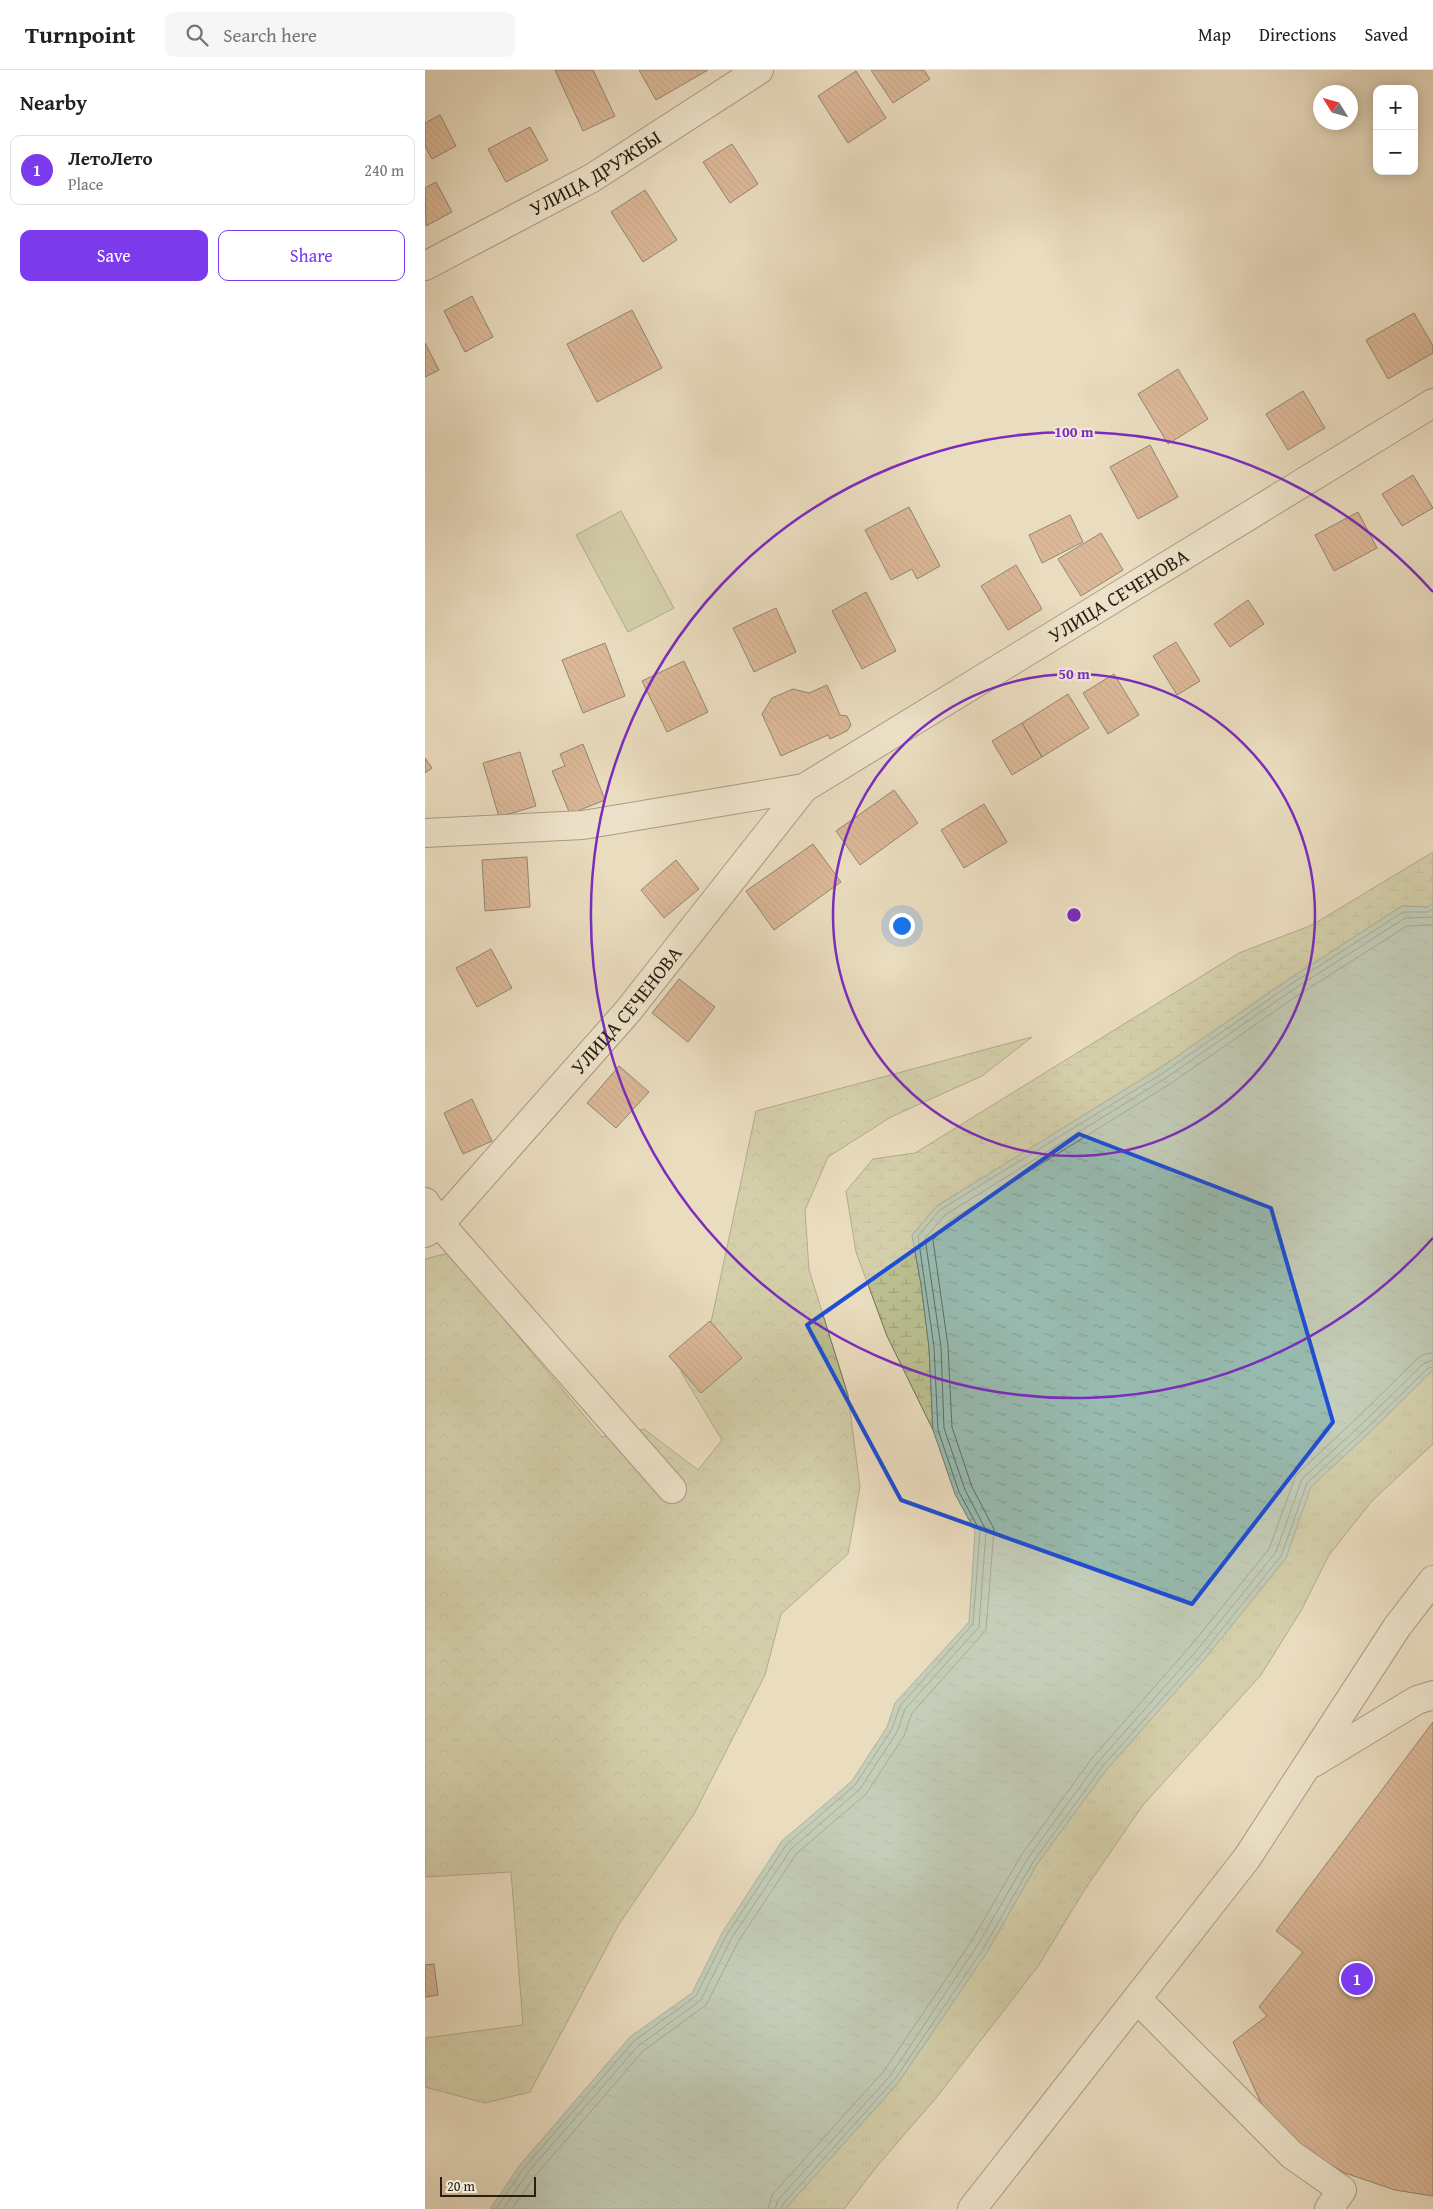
<!DOCTYPE html>
<meta charset="utf-8">
<style>
body{margin:0;font-family:"Gentium Book Plus",serif;background:#f6f6f6;color:#202124}
.controls{position:absolute;right:15px;top:15px;display:grid;overflow:hidden;border-radius:10px;box-shadow:0 2px 12px #0003}
.controls button{width:45px;height:45px;display:grid;place-items:center;padding:0;border:0;border-bottom:1px solid #e0e0e0;background:#fff;color:#202124;font:25px sans-serif}
.compass{position:absolute;left:888px;top:15px;width:45px;height:45px;border-radius:50%;background:#fff;box-shadow:0 2px 12px #0003;rotate:307deg}
.scale{position:absolute;left:15px;bottom:12px;width:96px;box-sizing:border-box;padding-left:5px;border:2px solid #271e14;border-top:0;font-size:14px;line-height:18px;white-space:nowrap;color:#271e14;-webkit-text-stroke:4px #f1e8d5;paint-order:stroke}
.you{position:absolute;left:476px;top:855px;width:18px;height:18px;margin:-12px;border:4px solid #fff;border-radius:50%;background:#1a73e8;box-shadow:0 0 0 8px #1a73e833}
.badge{display:grid;place-items:center;width:32px;height:32px;border-radius:50%;background:#7c3aed;color:#fff;font-size:16px;font-weight:700}
.pin{position:absolute;translate:-50% -50%;border:2px solid #fff;box-shadow:0 1px 5px #0006}
.list{margin:0;padding:0;list-style:none}
h2{display:flex;justify-content:space-between;align-items:center;height:65px;margin:0;padding:0 20px;font-size:21px}
h2 small{font-size:16px;font-weight:400;color:#757577}
.list li{display:grid;grid-template-columns:32px 1fr auto;gap:15px;align-items:center;box-sizing:border-box;height:70px;margin:0 10px 10px;padding:0 10px;border:1px solid #e0e0e0;border-radius:10px}
.list b{display:block;font-size:19px;white-space:nowrap}
.list p{margin:0;font-size:16px;white-space:nowrap;color:#757577}
.list em{font-size:16px;font-style:normal;color:#757577}
.actions{display:flex;gap:10px;padding:15px 20px}
.actions a{flex:1;padding:11px 0;border:1px solid #7c3aed;border-radius:10px;text-align:center;font-size:18px;color:#7c3aed}
.actions .main{background:#7c3aed;color:#fff}
.icon{flex:none;width:28px;height:28px;fill:none;stroke:currentColor;stroke-width:2;stroke-linecap:round;stroke-linejoin:round}
.map{position:relative;flex:none;width:1008px;height:2139px;overflow:hidden}
header{display:flex;align-items:center;gap:30px;box-sizing:border-box;height:70px;padding:0 25px;background:#fff;border-bottom:1px solid #e0e0e0}
header strong{font-size:24px}
nav{display:flex;gap:28px;margin-inline-start:auto;font-size:18px}
.search{width:350px;height:45px;background:#f6f6f6;display:flex;align-items:center;gap:12px;box-sizing:border-box;padding:0 18px;border-radius:10px;color:#757577;font-size:19px}
main{display:flex}
aside{flex:1;background:#fff}
.map>svg:first-child{display:block}
</style>
<header>
<strong>Turnpoint</strong>
<div class="search"><svg class="icon" aria-label="search" viewBox="0 0 24 24"><circle cx="10" cy="10" r="6"/><path d="M15 15l6 6"/></svg>Search here</div>
<nav><a>Map</a><a>Directions</a><a>Saved</a></nav>
</header>
<main>
<aside>
<h2>Nearby<small></small></h2>
<ul class="list">
<li><span class="badge">1</span><div><b>ЛетоЛето</b><p>Place</p></div><em>240 m</em></li>
</ul>
<div class="actions"><a class="main">Save</a><a>Share</a></div>
</aside>
<div class="map">
<svg width="1008" height="2139" viewBox="0 0 1008 2139">
<defs>
<pattern id="grass-tufts" width="24" height="20" patternUnits="userSpaceOnUse" patternTransform="scale(1.25)"><rect width="24" height="20" fill="#babf90"/><path d="M3 7l-1-3M5 7V3M7 7l1-3M15 17l-1-3M17 17v-4M19 17l1-3" fill="none" stroke="#a0a47b"/></pattern>
<pattern id="forest-crowns" width="20" height="18" patternUnits="userSpaceOnUse" patternTransform="scale(1.25)"><rect width="20" height="18" fill="#babf90"/><path d="M2 6a3 3 0 1 1 6 0M12 15a3 3 0 1 1 6 0" fill="none" stroke="#a0a47b"/></pattern>
<pattern id="wetland-marsh" width="20" height="14" patternUnits="userSpaceOnUse" patternTransform="scale(1.25)"><rect width="20" height="14" fill="#babf90"/><path d="M1 5h8M5 5V1M11 12h8M15 12V8" fill="none" stroke="#a0a47b"/></pattern>
<pattern id="water-ripples" width="26" height="14" patternUnits="userSpaceOnUse" patternTransform="scale(1.25)"><rect width="26" height="14" fill="#98bcb2"/><path d="M2 4q2-2 4 0t4 0M15 11q2-2 4 0t4 0" fill="none" stroke="#83a198"/></pattern>
<pattern id="building-back-hatch" width="6" height="6" patternUnits="userSpaceOnUse" patternTransform="scale(1.25)"><rect width="6" height="6" fill="#ce8d68"/><path d="M-1 5l2 2M0 0l6 6M5-1l2 2" fill="none" stroke="#a77354"/></pattern>
</defs>
<rect width="100%" height="100%" fill="#eadcbf"/>
<filter id="stains"><feTurbulence type="fractalNoise" baseFrequency=".004" numOctaves="4"/><feColorMatrix values="0 0 0 0 .2 0 0 0 0 .09 0 0 0 0 .02 0 0 0 .5 -.17"/></filter>
<radialGradient id="worn" r=".72"><stop offset=".6" stop-color="#630" stop-opacity="0"/><stop offset="1" stop-color="#630" stop-opacity=".3"/></radialGradient>
<path fill="url(#grass-tufts)" stroke="#706e52" d="M 1008,1300 L 1008,1374 L 947,1431 L 904,1485 L 877,1539 L 836,1605 L 718,1735 L 660,1819 L 614,1895 L 511,2028 L 453,2095 L 419,2139 L 360,2139 L 473,2013 L 562,1882 L 612,1794 L 682,1699 L 782,1586 L 861,1488 L 885,1417 L 946,1361 Z"/>
<path fill="url(#forest-crowns)" stroke="#706e52" d="M 607,967 L 557,1006 L 466,1047 L 403,1087 L 380,1140 L 384,1200 L 423,1325 L 435,1417 L 423,1484 L 356,1544 L 340,1605 L 269,1744 L 194,1854 L 105,2022 L 60,2033 L 0,2017 L 0,1968 L 98,1955 L 86,1802 L 0,1807 L 0,1189 L 24,1183 L 177,1367 L 219,1359 L 273,1400 L 297,1370 L 256,1302 L 285,1257 L 331,1041 Z"/>
<path fill="url(#wetland-marsh)" stroke="#706e52" d="M 1008,782 L 1008,833 L 1003,837 L 977,836 L 860,912 L 735,998 L 512,1136 L 487,1165 L 496,1214 L 504,1277 L 508,1360 L 462,1266 L 431,1182 L 421,1121 L 448,1089 L 490,1083 L 814,883 L 887,855 Z"/>
<path fill="#babf90" stroke="#706e52" d="M 196,441 L 249,538 L 203,562 L 151,465 Z"/>
<path fill="url(#water-ripples)" stroke="#6b7d73" d="M 1008,833 L 1008,1300 L 946,1361 L 886,1417 L 861,1488 L 782,1586 L 682,1699 L 612,1794 L 562,1882 L 473,2013 L 360,2139 L 65,2139 L 95,2095 L 205,1967 L 267,1923 L 297,1863 L 357,1771 L 427,1711 L 462,1657 L 470,1633 L 544,1552 L 550,1461 L 530,1424 L 508,1360 L 504,1277 L 496,1214 L 487,1165 L 512,1136 L 735,998 L 860,912 L 977,836 L 1003,837 Z"/>
<g fill="none" stroke-linecap="round" stroke-linejoin="round">
<path stroke="#606d63" stroke-width="1" d="M 71,2139 L 99,2098 L 209,1971 L 271,1926 L 301,1866 L 361,1775 L 430,1715 L 467,1659 L 475,1636 L 548,1554 L 555,1461 L 534,1422 L 513,1360 L 509,1277 L 493,1166 L 515,1140 L 738,1003 L 863,916 L 978,842 L 1003,842 L 1008,839
M 78,2139 L 104,2101 L 213,1976 L 276,1930 L 306,1869 L 366,1779 L 435,1719 L 472,1662 L 480,1639 L 554,1557 L 561,1460 L 540,1420 L 519,1358 L 516,1277 L 500,1168 L 520,1145 L 741,1008 L 866,921 L 980,848 L 1008,847
M 87,2139 L 110,2106 L 218,1981 L 281,1935 L 313,1872 L 371,1784 L 441,1724 L 479,1666 L 487,1643 L 561,1560 L 569,1459 L 547,1417 L 527,1357 L 523,1276 L 508,1170 L 524,1151 L 745,1014 L 870,927 L 982,856 L 1008,855
M 343,2139 L 347,2125 L 459,2001 L 546,1872 L 597,1784 L 668,1687 L 767,1574 L 844,1479 L 871,1405 L 933,1347 L 993,1288 L 1000,1284 L 1008,1283
M 350,2139 L 353,2130 L 465,2006 L 552,1876 L 603,1788 L 673,1692 L 773,1579 L 851,1482 L 877,1409 L 938,1353 L 998,1294 L 1008,1290
M 356,2139 L 358,2134 L 470,2009 L 558,1879 L 608,1792 L 678,1696 L 778,1583 L 856,1486 L 882,1413 L 943,1357 L 1003,1298 L 1008,1297"/>
</g>
<path fill="url(#building-back-hatch)" stroke="#271e14" d="M 130,0 L 168,0 L 190,46 L 158,61 Z
M 214,0 L 283,0 L 231,30 Z
M 446,0 L 499,0 L 505,9 L 468,33 Z
M 431,1 L 461,48 L 423,73 L 393,26 Z
M 15,45 L 31,76 L 7,89 L 0,76 L 0,53 Z
M 105,57 L 123,90 L 81,112 L 63,79 Z
M 307,74 L 333,114 L 305,133 L 278,92 Z
M 11,112 L 27,142 L 1,156 L 0,118 Z
M 220,120 L 252,170 L 218,192 L 186,142 Z
M 47,226 L 68,267 L 40,282 L 19,241 Z
M 207,240 L 237,298 L 172,332 L 142,274 Z
M 989,243 L 1008,276 L 1008,283 L 963,309 L 941,270 Z
M 0,273 L 14,300 L 0,307 Z
M 753,299 L 783,349 L 743,374 L 713,324 Z
M 878,321 L 900,358 L 863,380 L 841,344 Z
M 725,375 L 753,427 L 713,449 L 685,397 Z
M 988,405 L 1008,438 L 977,456 L 957,424 Z
M 484,437 L 515,496 L 492,509 L 487,499 L 466,510 L 440,460 Z
M 933,442 L 952,478 L 909,501 L 890,465 Z
M 645,445 L 658,472 L 617,493 L 604,465 Z
M 676,463 L 698,500 L 656,526 L 633,489 Z
M 591,495 L 617,539 L 583,560 L 556,516 Z
M 441,522 L 471,581 L 437,599 L 407,541 Z
M 823,530 L 839,554 L 805,577 L 789,554 Z
M 351,538 L 371,582 L 329,602 L 308,558 Z
M 751,572 L 775,611 L 752,625 L 728,586 Z
M 180,573 L 200,626 L 158,643 L 137,590 Z
M 259,591 L 283,642 L 242,662 L 217,611 Z
M 689,604 L 714,645 L 683,664 L 658,623 Z
M 402,615 L 415,645 L 422,646 L 426,655 L 422,661 L 405,669 L 403,665 L 356,686 L 337,644 L 347,628 L 368,619 L 384,623 Z
M 643,624 L 664,658 L 617,687 L 597,653 Z
M 597,653 L 617,687 L 587,705 L 567,671 Z
M 158,674 L 180,730 L 145,744 L 127,701 L 140,696 L 135,684 Z
M 95,682 L 111,736 L 74,747 L 58,693 Z
M 0,688 L 7,698 L 0,703 Z
M 469,720 L 493,753 L 435,795 L 411,761 Z
M 559,734 L 582,772 L 539,798 L 516,760 Z
M 388,774 L 416,812 L 349,860 L 321,821 Z
M 102,787 L 105,837 L 60,841 L 57,790 Z
M 251,790 L 274,819 L 239,848 L 216,820 Z
M 66,879 L 87,918 L 52,937 L 31,898 Z
M 254,909 L 290,937 L 263,972 L 227,943 Z
M 194,996 L 224,1022 L 191,1058 L 162,1033 Z
M 47,1029 L 67,1071 L 38,1084 L 19,1043 Z
M 285,1251 L 317,1288 L 276,1323 L 244,1286 Z
M 1008,1652 L 1008,2126 L 970,2120 L 920,2103 L 878,2079 L 838,2037 L 808,1972 L 842,1946 L 834,1937 L 878,1882 L 851,1861 Z
M 9,1894 L 13,1925 L 0,1927 L 0,1895 Z"/>
<g fill="none" stroke-linecap="round" stroke-linejoin="round">
<defs>
<g id="minor">
<path id="s1" d="M 0,196 L 167,108 L 334,0"/>
<path id="s2" d="M 0,763 L 158,755 L 379,718 L 1008,333"/>
<path d="M 0,1132 L 15,1154 L 247,1419"/>
<path id="s3" d="M 0,1163 L 15,1154 L 203,941 L 379,718"/>
<path d="M 888,1693 L 992,1630 L 1008,1625"/>
<path d="M 712,1929 L 867,2085 L 917,2120 L 904,2139"/>
<path d="M 547,2139 L 822,1788 L 972,1557 L 1008,1510"/>
</g>
</defs>
<use href="#minor" stroke="#584e3f" stroke-width="30"/>
<use href="#minor" stroke="#f1e8d5" stroke-width="28"/>
</g>
<path d="M0 0H1008V2139H0ZM 654,1064 L 846,1138 L 908,1352 L 767,1534 L 476,1430 L 382,1255 Z" fill="#eadcbf" fill-opacity=".55" fill-rule="evenodd"/>
<path fill="none" stroke="#1d4ed8" stroke-width="4" stroke-linejoin="round" d="M 654,1064 L 846,1138 L 908,1352 L 767,1534 L 476,1430 L 382,1255 Z"/>
<g fill="none" stroke="#7b2cbf" stroke-width="2.5">
<circle cx="649" cy="845" r="241"/>
<path d="M1008 1168A483 483 0 1 1 1008 522"/>
</g>
<g text-anchor="middle" stroke-width="4.5" stroke-linejoin="round" paint-order="stroke">
<g font-size="20" fill="#271e14" stroke="#f1e8d5">
<text dy="7" stroke="none"><textPath href="#s1" startOffset="194">УЛИЦА ДРУЖБЫ</textPath></text>
<text dy="7" stroke="none"><textPath href="#s2" startOffset="751">УЛИЦА СЕЧЕНОВА</textPath></text>
<text dy="7" stroke="none"><textPath href="#s3" startOffset="301">УЛИЦА СЕЧЕНОВА</textPath></text>
</g>
</g>
<circle cx="649" cy="845" r="8" fill="#7b2cbf" stroke="#f1e8d5" stroke-width="2.5"/>
<g font-size="15" text-anchor="middle" font-weight="bold" fill="#7b2cbf" stroke="#f1e8d5" stroke-width="4.5" stroke-linejoin="round" paint-order="stroke">
<text x="649" y="367">100 m</text>
<text x="649" y="609">50 m</text>
</g>
<rect width="100%" height="100%" filter="url(#stains)"/>
<rect width="100%" height="100%" fill="url(#worn)"/>
</svg>
<div class="controls">
<button>+</button>
<button>−</button>
</div>
<svg class="compass" viewBox="-18 -18 36 36"><path d="M0-13l5 13h-10z" fill="#e53935"/><path d="M0 13l5-13h-10z" fill="#757577"/></svg>
<div class="scale">20 m</div>
<div class="you"></div>
<div class="pin badge" style="left:932px;top:1909px">1</div>
</div>
</main>
